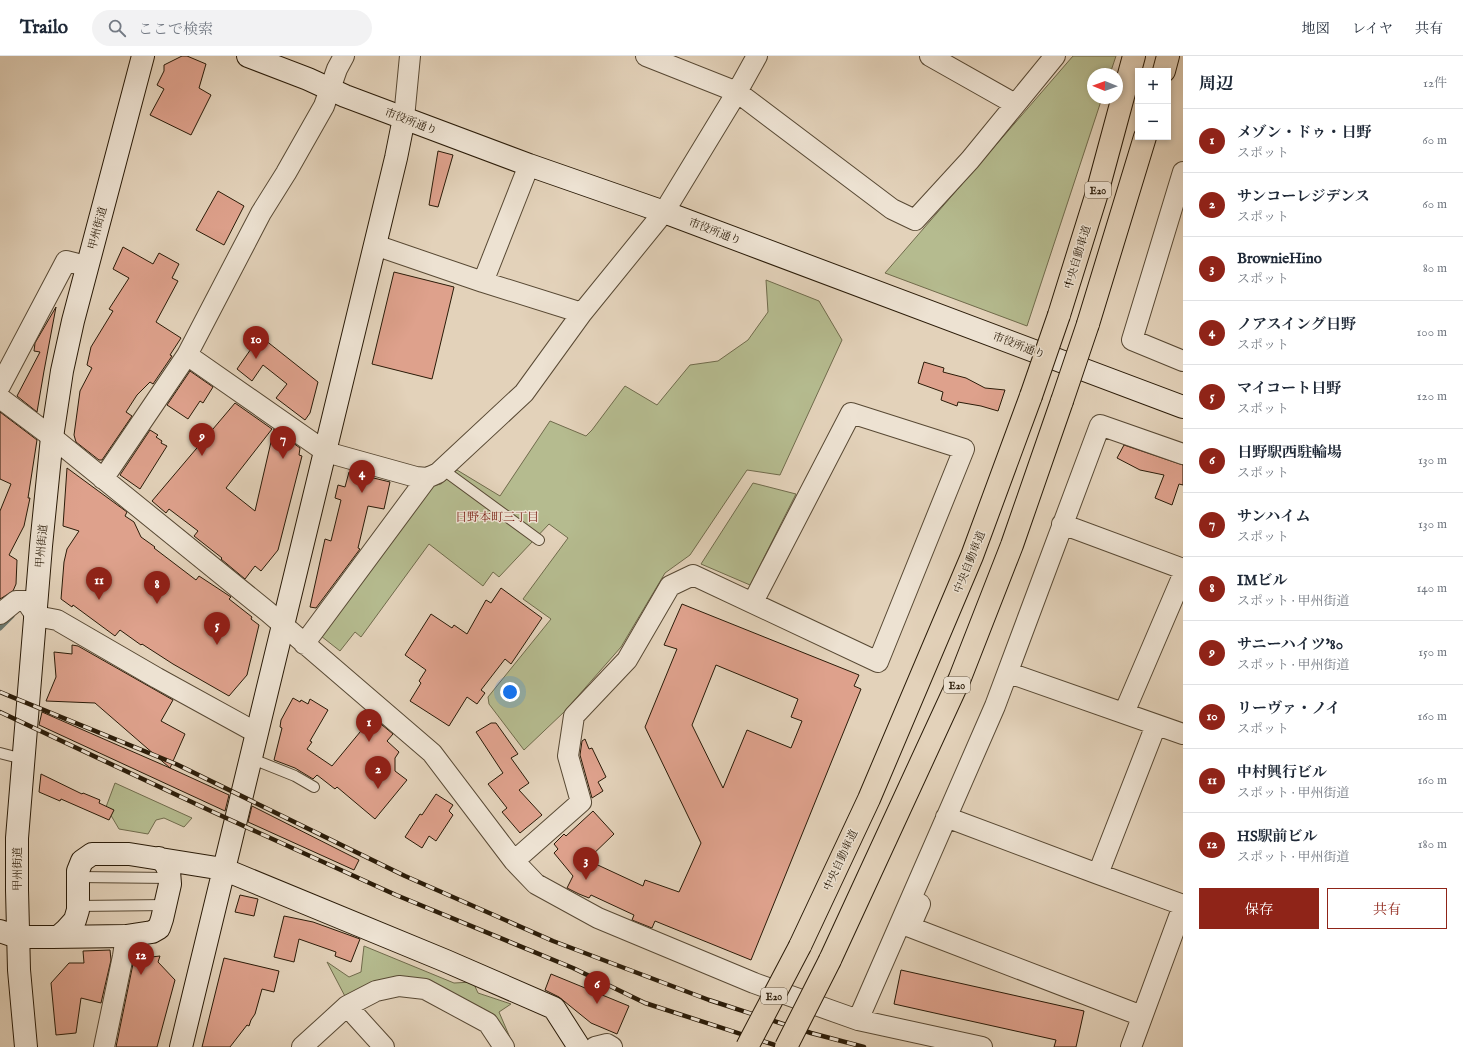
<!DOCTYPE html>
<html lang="ja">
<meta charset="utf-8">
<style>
body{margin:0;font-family:"IM FELL English","Noto Serif JP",serif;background:#f2f2f3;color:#1f2937}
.controls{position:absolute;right:12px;top:12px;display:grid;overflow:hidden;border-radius:0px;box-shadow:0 2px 6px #0003}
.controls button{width:36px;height:36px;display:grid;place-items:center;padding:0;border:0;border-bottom:1px solid #e0e1e3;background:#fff;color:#1f2937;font:20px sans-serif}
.compass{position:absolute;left:1087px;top:12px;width:36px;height:36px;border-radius:50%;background:#fff;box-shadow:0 2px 6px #0003;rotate:271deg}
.you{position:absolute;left:510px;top:636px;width:14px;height:14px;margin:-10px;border:3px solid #fff;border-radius:50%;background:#1a73e8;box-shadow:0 0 0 6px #1a73e833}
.badge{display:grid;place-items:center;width:26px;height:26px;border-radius:50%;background:#8f2418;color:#fff;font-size:13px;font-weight:700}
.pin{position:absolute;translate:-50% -33px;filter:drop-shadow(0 1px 2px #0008)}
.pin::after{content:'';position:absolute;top:21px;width:14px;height:12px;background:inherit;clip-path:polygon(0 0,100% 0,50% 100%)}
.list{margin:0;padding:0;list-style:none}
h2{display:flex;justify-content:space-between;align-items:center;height:52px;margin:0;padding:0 16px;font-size:17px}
h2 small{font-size:13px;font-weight:400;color:#747a83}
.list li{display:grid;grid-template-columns:26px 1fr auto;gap:12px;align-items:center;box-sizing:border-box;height:64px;padding:0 16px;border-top:1px solid #e0e1e3}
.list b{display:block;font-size:15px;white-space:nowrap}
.list p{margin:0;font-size:13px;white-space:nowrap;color:#747a83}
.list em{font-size:13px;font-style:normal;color:#747a83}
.actions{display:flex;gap:8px;padding:12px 16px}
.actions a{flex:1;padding:9px 0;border:1px solid #8f2418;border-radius:0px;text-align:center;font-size:14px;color:#8f2418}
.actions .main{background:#8f2418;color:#fff}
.icon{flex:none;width:22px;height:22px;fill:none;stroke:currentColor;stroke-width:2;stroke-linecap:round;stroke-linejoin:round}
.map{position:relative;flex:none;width:1183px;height:991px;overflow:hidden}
header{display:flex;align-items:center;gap:24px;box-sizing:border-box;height:56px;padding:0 20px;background:#fff;border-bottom:1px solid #e0e1e3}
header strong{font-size:19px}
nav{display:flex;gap:22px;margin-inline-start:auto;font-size:14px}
.search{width:280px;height:36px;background:#f2f2f3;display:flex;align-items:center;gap:10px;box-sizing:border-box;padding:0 14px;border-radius:22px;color:#747a83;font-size:15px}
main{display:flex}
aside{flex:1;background:#fff}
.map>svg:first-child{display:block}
</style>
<header>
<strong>Trailo</strong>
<div class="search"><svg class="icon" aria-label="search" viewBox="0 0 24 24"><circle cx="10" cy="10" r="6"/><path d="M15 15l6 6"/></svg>ここで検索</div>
<nav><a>地図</a><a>レイヤ</a><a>共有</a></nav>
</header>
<main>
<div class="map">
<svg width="1183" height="991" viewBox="0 0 1183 991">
<rect width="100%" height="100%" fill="#e3d2ba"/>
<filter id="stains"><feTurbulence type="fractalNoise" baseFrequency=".005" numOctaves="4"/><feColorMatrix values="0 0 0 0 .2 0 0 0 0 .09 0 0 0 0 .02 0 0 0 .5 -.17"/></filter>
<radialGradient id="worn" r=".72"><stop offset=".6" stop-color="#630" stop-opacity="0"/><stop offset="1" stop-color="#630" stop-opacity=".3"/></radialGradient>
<path fill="#b5bb8f" stroke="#706b4c" d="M 1073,0 L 1116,0 L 1110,18 L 1093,18 L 1093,42 L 1102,42 L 1027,270 L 885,217 Z
M 766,224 L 819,245 L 842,284 L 780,419 L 747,414 L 690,499 L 665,517 L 621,591 L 564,656 L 524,694 L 489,648 L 488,641 L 551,563 L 523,543 L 568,482 L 549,468 L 499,521 L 493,516 L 483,530 L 429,488 L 361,581 L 355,576 L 340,595 L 321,580 L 424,432 L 441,428 L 457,414 L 500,440 L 550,365 L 586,380 L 592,374 L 625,330 L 657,349 L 690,309 L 718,305 L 748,284 L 768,256 Z
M 753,427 L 796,438 L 750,529 L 701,508 Z
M 115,727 L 192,762 L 184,771 L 164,762 L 156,764 L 148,778 L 119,773 L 106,751 Z
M 364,890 L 454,927 L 473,926 L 478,937 L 511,948 L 499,956 L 514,991 L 429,932 L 348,946 L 327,906 L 349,921 L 361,916 Z"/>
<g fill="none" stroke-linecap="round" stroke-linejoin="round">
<path stroke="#6b786f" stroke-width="5" d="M 0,572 L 12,560"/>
</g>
<path fill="#dea18c" stroke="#2a1b08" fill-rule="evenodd" d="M 182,0 L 187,0 L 206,8 L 199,32 L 211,39 L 191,79 L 150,59 L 164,33 L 157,29 L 164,15 L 164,9 Z
M 438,95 L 453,99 L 438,151 L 429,149 Z
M 218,135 L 244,150 L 224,189 L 196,174 Z
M 123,191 L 153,208 L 159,197 L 179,208 L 172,222 L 178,225 L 156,266 L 181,282 L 170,299 L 172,300 L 153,328 L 150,326 L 137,339 L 126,356 L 132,360 L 102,404 L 99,404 L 76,386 L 74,379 L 80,335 L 92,312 L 87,309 L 91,291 L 113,255 L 109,253 L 129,222 L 113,213 Z
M 394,216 L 454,231 L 432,323 L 372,308 Z
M 56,251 L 44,315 L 37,356 L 17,340 L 40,296 L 34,295 L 35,287 Z
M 260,280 L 318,326 L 310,357 L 305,364 L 276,342 L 287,328 L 263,309 L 252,325 L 237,313 Z
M 924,306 L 944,312 L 943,316 L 966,322 L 985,332 L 1005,334 L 998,355 L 981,350 L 958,346 L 957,350 L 941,344 L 943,336 L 918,327 Z
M 190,315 L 213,331 L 203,347 L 200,345 L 188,363 L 167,349 Z
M 235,347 L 272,373 L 226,432 L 255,455 L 274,373 L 300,392 L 299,399 L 302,400 L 278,494 L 261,515 L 255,510 L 245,523 L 221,503 L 222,502 L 194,480 L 198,475 L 169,453 L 166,457 L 152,445 Z
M 0,356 L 37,384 L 28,442 L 30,442 L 24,470 L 9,499 L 17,504 L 16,528 L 13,535 L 0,543 L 0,455 L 11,428 L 0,423 Z
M 150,374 L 158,379 L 156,381 L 162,385 L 161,387 L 167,390 L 140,433 L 120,419 Z
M 1124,389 L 1183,409 L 1183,429 L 1179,428 L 1172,449 L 1155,442 L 1164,419 L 1140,414 L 1117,402 Z
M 67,412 L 127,456 L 125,460 L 134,466 L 141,481 L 155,491 L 154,492 L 196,524 L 199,520 L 231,541 L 229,543 L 252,561 L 251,563 L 259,569 L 247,619 L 229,640 L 173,608 L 142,588 L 141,589 L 120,574 L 115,580 L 73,549 L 72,551 L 61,543 L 64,506 L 67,493 L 79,475 L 63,470 Z
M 349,416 L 390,426 L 384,453 L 368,450 L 358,492 L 360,493 L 316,552 L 310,551 L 325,483 L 331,485 L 341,444 L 335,442 L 338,429 L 345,431 Z
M 501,532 L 542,562 L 511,608 L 505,603 L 481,634 L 485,637 L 477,648 L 467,641 L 449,670 L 410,645 L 421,627 L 419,625 L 426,614 L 405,599 L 431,558 L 452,572 L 454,569 L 467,578 L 486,544 L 491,547 Z
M 682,548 L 859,619 L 854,630 L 861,633 L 751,904 L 655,865 L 652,872 L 632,864 L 634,859 L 591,839 L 589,842 L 579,838 L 567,832 L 573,820 L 554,797 L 558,793 L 554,788 L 564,778 L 566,780 L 593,755 L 614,778 L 587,804 L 643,830 L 645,824 L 679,836 L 701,787 L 645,671 L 677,593 L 664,589 ZM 716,609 L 798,643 L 791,661 L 802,665 L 791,692 L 747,674 L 723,732 L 692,669 Z
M 72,589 L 78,590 L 173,644 L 161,665 L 185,678 L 170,712 L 229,739 L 225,755 L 39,669 L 42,656 L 170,712 L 95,647 L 46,645 L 56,621 L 54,596 L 72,598 Z
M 293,642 L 300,646 L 301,644 L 308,648 L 310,643 L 328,654 L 310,685 L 312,686 L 307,693 L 332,710 L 365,670 L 369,673 L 376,664 L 393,678 L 387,685 L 399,696 L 395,702 L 395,715 L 407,724 L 375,763 L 337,731 L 335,733 L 317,719 L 313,723 L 295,712 L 274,704 L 282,672 L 280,671 L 281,664 Z
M 491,667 L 496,667 L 518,698 L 511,702 L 529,727 L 519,734 L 542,759 L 520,777 L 502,756 L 507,752 L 488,728 L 503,717 L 476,676 Z
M 585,683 L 589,693 L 592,692 L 606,721 L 598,726 L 603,735 L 592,742 L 580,699 L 582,685 Z
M 41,718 L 82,738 L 83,737 L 100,744 L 99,747 L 114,754 L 109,764 L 61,743 L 60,745 L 39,736 Z
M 436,738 L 453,749 L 449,755 L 453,759 L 436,785 L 429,780 L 422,792 L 405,781 L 420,758 L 422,759 Z
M 252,750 L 359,804 L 354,814 L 248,766 Z
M 240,839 L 258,843 L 254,860 L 235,856 Z
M 284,860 L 313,866 L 360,883 L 351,906 L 335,900 L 336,896 L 299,883 L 294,906 L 274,901 Z
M 110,894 L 111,904 L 101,947 L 81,942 L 76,977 L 56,979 L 51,927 L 69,907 L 84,907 L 83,895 Z
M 160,900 L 158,906 L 175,924 L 157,991 L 116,991 L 134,903 Z
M 224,902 L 279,915 L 274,936 L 262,933 L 255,958 L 251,964 L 249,970 L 247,969 L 230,991 L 202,991 Z
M 901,914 L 1084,955 L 1076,991 L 1054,991 L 1056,984 L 894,948 Z
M 551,918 L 629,950 L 617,978 L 591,967 L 559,941 L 545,934 Z"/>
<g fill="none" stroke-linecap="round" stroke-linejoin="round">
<defs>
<path id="lane" d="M 442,413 L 539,484
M 0,697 L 23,703
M 250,702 L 295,720 L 314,731
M 78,821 L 170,822
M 78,850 L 166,849"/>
<path id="street" d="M 646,0 L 737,36 L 892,153 L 915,164 L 970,104 L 1055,0
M 930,0 L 1015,48
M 404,62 L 410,0
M 1183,116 L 1132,284 L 1183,305
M 375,189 L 483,226 L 582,257
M 483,226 L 529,109
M 187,299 L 326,396 L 416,421 L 427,422 L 438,417 L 524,337 L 582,257 L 664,156 L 737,36 L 757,0
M 0,330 L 66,205 L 86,210
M 0,342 L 52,381 L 268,556 L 432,697 L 514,805 L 536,828 L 598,862 L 754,927 L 858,964 L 982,991
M 103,423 L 187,299 L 261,157 L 286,117 L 324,50 L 337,13 L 344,0
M 1062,468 L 1183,513
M 0,558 L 16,545 L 26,545 L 36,560 L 57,564 L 157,622 L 257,677
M 304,588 L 427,422
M 1009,617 L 1183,678
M 1124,657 L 1183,519
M 946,761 L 1098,818 L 1183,849
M 514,805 L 581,746 L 568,700 L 574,660 L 627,604 L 670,530 L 693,519 L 878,606 L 964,393 L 851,357 L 753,546
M 1098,818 L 1156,669
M 920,848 L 910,871 L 1142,960
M 355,959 L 384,991
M 858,964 L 995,650 L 1100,369 L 1183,398
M 104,991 L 123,900 L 126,880
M 302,991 L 347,950 L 376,935 L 399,930 L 425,933 L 488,967 L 504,991
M 595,991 L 607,988 L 612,991
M 1131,991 L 1183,850"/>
<path id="secondary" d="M 248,0 L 308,23 L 345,40 L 529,109 L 664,156 L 1183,351
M 0,875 L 17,881 L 52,881 L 126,880 L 152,876 L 159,872 L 162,863 L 170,828 L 169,815 L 165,807 L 159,802
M 58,881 L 66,874 L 75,864 L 78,854 L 78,815 L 82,805 L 92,798 L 129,798 L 223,813 L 446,905 L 554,952 L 579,991
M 26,991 L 19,914 L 17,834 L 17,782 L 41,490 L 52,381 L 62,315 L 73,265 L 143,0
M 181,991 L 396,102 L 404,62"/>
<path id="highway" d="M 1164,15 L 1168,0
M 1059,259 L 1097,137 L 1134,0
M 1088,268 L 1145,81
M 800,890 L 869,743 L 972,500 L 1031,340
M 830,904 L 960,622 L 1012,489 L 1062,345"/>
</defs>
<use href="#lane" stroke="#584934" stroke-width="12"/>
<use href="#street" stroke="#584934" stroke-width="22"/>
<use href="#secondary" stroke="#2a1b08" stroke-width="24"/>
<use href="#highway" stroke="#2a1b08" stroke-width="24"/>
<use href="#lane" stroke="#ede2d2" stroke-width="10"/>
<use href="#street" stroke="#ede2d2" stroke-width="20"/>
<use href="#secondary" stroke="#ede2d2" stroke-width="22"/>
<use href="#highway" stroke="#e3d2ba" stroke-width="22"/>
<defs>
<path id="rail" d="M 0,636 L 176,708 L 405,820 L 553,885 L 709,944 L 811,977 L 864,991
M 0,656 L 213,756 L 396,839 L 573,912 L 645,947 L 781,991"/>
</defs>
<use href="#rail" stroke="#2a1b08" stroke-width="4.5"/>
<use href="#rail" stroke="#ede2d2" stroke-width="3" stroke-dasharray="9" stroke-linecap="butt"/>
<defs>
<path id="highway-bridge" d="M 1031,340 L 1059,259
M 1062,345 L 1088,268
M 747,991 L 800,890
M 786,991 L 830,904"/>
</defs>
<use href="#highway-bridge" stroke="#2a1b08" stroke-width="24" stroke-linecap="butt"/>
<use href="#highway-bridge" stroke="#e3d2ba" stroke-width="22"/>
</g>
<g text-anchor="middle" stroke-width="3" stroke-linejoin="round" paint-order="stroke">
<g fill="#ede2d2" stroke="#645745" stroke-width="1">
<rect x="1085" y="126" width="26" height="16" rx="3"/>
<rect x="944" y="621" width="26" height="16" rx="3"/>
<rect x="761" y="932" width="26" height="16" rx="3"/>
</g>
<g font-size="10" font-weight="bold" fill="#2a1b08">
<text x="1098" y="138">E20</text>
<text x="957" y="633">E20</text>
<text x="774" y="944">E20</text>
</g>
<g font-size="11" fill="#2a1b08" stroke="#ede2d2">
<text transform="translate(411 65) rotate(21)" y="4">市役所通り</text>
<text transform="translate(97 172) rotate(-75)" y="4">甲州街道</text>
<text transform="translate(715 175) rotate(21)" y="4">市役所通り</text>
<text transform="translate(1077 201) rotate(-73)" y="4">中央自動車道</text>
<text transform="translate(1019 289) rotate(21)" y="4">市役所通り</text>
<text transform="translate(41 490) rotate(-85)" y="4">甲州街道</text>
<text transform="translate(969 506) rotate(-68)" y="4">中央自動車道</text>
<text transform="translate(840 804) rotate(-65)" y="4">中央自動車道</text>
<text transform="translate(17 813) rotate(-90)" y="4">甲州街道</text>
</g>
<g font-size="12" fill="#7a1f14" stroke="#ede2d2">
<text x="497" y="465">日野本町三丁目</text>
</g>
</g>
<rect width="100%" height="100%" filter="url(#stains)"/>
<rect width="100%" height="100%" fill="url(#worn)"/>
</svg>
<div class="controls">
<button>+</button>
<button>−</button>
</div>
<svg class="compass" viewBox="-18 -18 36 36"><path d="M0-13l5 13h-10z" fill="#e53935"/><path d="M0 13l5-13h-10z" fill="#747a83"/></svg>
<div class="you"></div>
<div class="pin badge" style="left:369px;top:686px">1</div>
<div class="pin badge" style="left:378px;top:733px">2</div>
<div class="pin badge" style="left:586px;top:824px">3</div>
<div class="pin badge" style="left:362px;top:437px">4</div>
<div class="pin badge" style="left:217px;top:589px">5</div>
<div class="pin badge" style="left:597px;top:948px">6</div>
<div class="pin badge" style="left:283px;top:403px">7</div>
<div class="pin badge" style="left:157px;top:548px">8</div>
<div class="pin badge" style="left:202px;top:400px">9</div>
<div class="pin badge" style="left:256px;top:303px">10</div>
<div class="pin badge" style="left:99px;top:544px">11</div>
<div class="pin badge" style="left:141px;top:919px">12</div>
</div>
<aside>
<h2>周辺<small>12件</small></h2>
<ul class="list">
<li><span class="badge">1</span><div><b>メゾン・ドゥ・日野</b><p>スポット</p></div><em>60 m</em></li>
<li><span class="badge">2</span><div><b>サンコーレジデンス</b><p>スポット</p></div><em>60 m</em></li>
<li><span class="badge">3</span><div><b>BrownieHino</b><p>スポット</p></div><em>80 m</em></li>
<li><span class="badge">4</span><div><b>ノアスイング日野</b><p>スポット</p></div><em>100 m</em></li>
<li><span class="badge">5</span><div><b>マイコート日野</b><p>スポット</p></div><em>120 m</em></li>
<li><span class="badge">6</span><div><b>日野駅西駐輪場</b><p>スポット</p></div><em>130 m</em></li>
<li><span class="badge">7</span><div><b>サンハイム</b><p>スポット</p></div><em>130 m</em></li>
<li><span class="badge">8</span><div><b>IMビル</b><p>スポット · 甲州街道</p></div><em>140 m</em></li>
<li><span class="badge">9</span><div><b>サニーハイツ'80</b><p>スポット · 甲州街道</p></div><em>150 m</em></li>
<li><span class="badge">10</span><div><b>リーヴァ・ノイ</b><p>スポット</p></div><em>160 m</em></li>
<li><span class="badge">11</span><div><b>中村興行ビル</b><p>スポット · 甲州街道</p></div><em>160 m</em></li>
<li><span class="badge">12</span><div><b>HS駅前ビル</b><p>スポット · 甲州街道</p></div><em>180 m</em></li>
</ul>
<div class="actions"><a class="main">保存</a><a>共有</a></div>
</aside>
</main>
